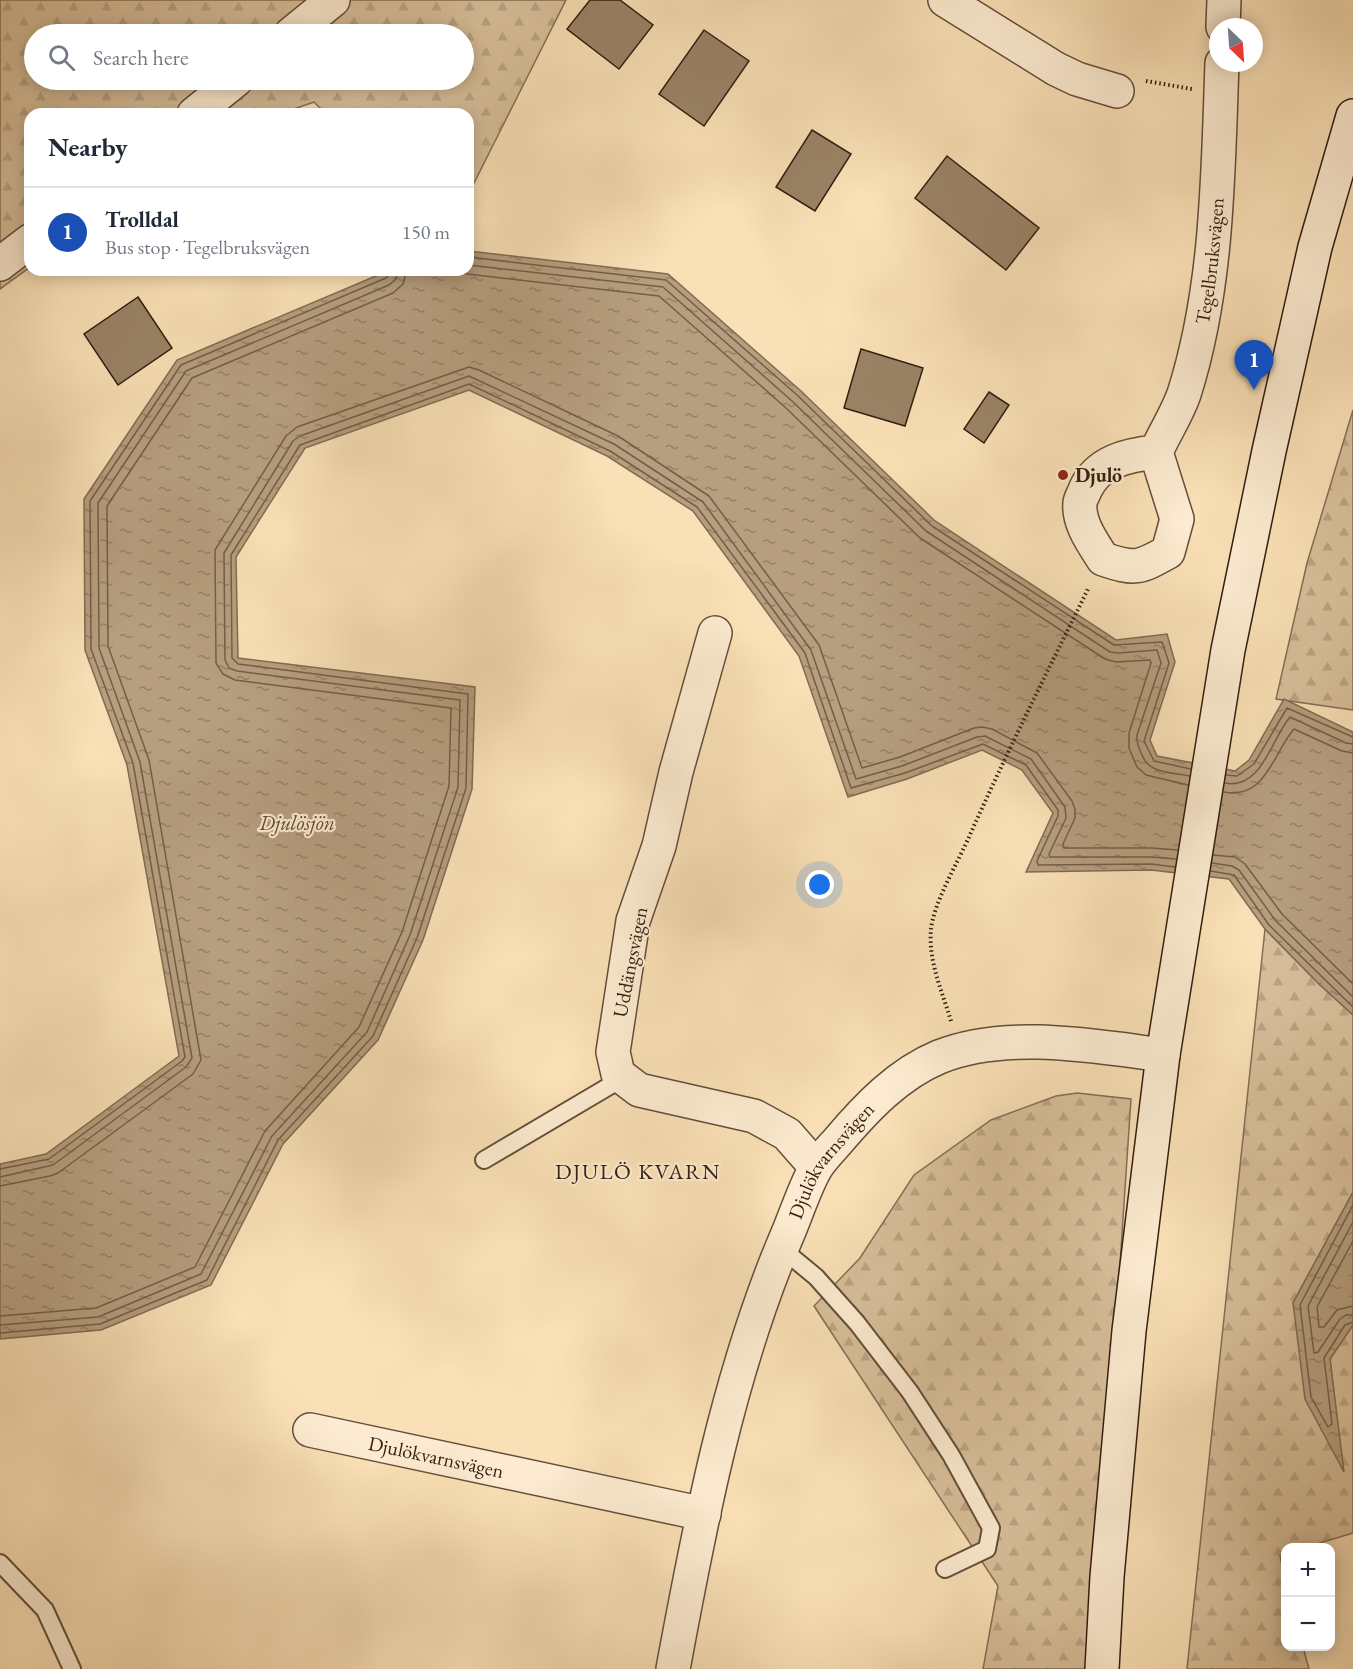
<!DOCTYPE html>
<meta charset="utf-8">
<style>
body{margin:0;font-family:"EB Garamond",serif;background:#f6f6f7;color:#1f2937}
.controls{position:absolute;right:18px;bottom:18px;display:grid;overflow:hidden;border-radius:12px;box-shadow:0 3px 15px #0003}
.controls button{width:54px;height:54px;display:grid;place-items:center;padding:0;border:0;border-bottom:2px solid #e0e1e3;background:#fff;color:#1f2937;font:30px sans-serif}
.compass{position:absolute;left:1209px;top:18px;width:54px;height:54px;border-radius:50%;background:#fff;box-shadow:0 3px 15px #0003;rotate:155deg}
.you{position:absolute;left:820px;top:885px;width:21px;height:21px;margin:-15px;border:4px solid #fff;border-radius:50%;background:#1a73e8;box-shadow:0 0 0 9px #1a73e833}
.badge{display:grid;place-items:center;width:39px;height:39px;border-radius:50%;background:#8f2418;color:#fff;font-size:20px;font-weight:700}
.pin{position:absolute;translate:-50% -50px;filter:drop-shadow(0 2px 3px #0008)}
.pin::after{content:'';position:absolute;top:32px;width:21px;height:18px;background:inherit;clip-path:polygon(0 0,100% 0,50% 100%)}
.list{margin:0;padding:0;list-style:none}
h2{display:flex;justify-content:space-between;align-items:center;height:78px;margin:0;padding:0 24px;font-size:26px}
h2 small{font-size:20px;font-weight:400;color:#747a83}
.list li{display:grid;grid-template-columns:39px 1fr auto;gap:18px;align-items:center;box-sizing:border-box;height:90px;padding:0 24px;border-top:2px solid #e0e1e3}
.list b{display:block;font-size:22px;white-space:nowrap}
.list p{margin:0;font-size:20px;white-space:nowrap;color:#747a83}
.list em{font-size:20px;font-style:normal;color:#747a83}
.icon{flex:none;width:33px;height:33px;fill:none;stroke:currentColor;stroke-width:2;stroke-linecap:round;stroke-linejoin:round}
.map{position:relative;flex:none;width:1353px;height:1669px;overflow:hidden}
.search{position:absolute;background:#fff;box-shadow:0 3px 15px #0003;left:24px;top:24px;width:450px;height:66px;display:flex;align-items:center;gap:15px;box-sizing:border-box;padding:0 21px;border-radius:33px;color:#747a83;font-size:22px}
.panel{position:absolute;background:#fff;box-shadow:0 3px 15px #0003;left:24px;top:108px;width:450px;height:168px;border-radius:18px}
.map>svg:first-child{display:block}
</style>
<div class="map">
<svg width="1353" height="1669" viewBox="0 0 1353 1669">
<defs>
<pattern id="forest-firs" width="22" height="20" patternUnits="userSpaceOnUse" patternTransform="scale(1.5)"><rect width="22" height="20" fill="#d8bf9a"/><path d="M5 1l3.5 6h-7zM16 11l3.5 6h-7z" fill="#baa484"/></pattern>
<pattern id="water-ripples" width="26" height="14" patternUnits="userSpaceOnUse" patternTransform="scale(1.5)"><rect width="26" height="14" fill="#b69e7e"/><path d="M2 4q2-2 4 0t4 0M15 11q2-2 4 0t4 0" fill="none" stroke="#958066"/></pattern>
</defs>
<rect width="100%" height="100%" fill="#fae0b6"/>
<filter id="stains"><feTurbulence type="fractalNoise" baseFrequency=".00333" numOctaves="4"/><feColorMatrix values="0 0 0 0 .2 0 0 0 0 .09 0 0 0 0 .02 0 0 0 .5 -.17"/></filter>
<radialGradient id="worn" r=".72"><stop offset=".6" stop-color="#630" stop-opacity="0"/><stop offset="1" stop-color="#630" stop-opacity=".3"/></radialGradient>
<path fill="url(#forest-firs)" stroke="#856e55" stroke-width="1.5" fill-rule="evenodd" d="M 0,0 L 566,0 L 468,195 L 468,114 L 326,114 L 314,102 L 279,114 L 30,114 L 30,267 L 0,289 ZM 34,34 L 464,34 L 464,80 L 34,80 Z
M 1353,410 L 1353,710 L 1276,699 L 1307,563 Z
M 1265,929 L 1319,984 L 1353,1015 L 1353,1192 L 1293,1303 L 1343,1470 L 1330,1359 L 1353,1325 L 1353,1533 L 1307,1547 L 1286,1548 L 1285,1554 L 1280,1556 L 1285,1579 L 1286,1646 L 1303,1647 L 1309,1669 L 1187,1669 Z
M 1077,1093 L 1131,1099 L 1093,1669 L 983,1669 L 998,1586 L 814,1306 L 860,1258 L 914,1175 L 991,1120 L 1056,1096 Z"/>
<path fill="url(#water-ripples)" stroke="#816b52" stroke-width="1.5" d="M 468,251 L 668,274 L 801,391 L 935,521 L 1116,640 L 1167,634 L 1175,662 L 1150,740 L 1157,756 L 1235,771 L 1249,760 L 1284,699 L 1353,732 L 1353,1015 L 1319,984 L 1265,929 L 1229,879 L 1151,870 L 1026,872 L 1053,813 L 1022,770 L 982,750 L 907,779 L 848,797 L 799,656 L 693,511 L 607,456 L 469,390 L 305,448 L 236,557 L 238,658 L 475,687 L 472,789 L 423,940 L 378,1040 L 283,1144 L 211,1285 L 101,1330 L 0,1339 L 0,1164 L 46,1154 L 179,1056 L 127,765 L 85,650 L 84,499 L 177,360 L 390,270 L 468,270 Z
M 1353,1192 L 1353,1325 L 1330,1359 L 1344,1472 L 1305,1399 L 1293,1303 Z"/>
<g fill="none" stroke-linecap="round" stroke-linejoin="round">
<path stroke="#745e47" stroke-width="1.5" d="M 468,257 L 666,280 L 797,395 L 932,526 L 1114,645 L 1162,642 L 1169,663 L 1144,741 L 1154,761 L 1191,769
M 468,265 L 663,287 L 792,401 L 926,531 L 1110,652 L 1118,653 L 1157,650 L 1161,663 L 1137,735 C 1136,743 1139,748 1142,755 C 1149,774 1172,772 1190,776
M 457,270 L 467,274 L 659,296 L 786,408 L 920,538 L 1105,659 L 1116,662 L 1150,660 L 1151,663 L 1129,733 L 1129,748 L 1137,767 L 1146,775 L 1188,785
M 1226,775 L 1237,776 L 1254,764 L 1287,708 L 1353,737
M 1225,783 C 1262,790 1271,739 1290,717 L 1346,743 L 1353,744
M 1224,792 C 1266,800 1273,753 1294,729 L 1342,751 L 1353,753
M 1213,855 L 1235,857 L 1245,864 L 1282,914 L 1353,984
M 1212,863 L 1232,866 L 1239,870 L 1275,920 L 1353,997
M 1211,871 L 1234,875 L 1269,925 L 1353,1007
M 0,1169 L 49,1159 L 182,1061 L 185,1057 L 133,763 L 91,649 L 90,501 L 181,365 L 386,278 L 389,275 L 390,270
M 0,1177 L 53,1165 L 186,1067 L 192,1058 L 140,762 L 99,648 L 98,503 L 186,371 L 389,285 L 396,279 L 398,270
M 0,1186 L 50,1176 L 58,1173 L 193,1074 L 201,1060 L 149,760 L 108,646 L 107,506 L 192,378 L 393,293 L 403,284 L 407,270
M 1353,1205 L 1300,1305 L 1311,1397 L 1328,1427 L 1332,1424 L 1324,1358 L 1345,1325 L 1353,1322
M 1353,1222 L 1308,1306 L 1314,1353 L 1318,1352 L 1340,1319 L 1346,1315 L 1353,1315
M 1353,1241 L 1317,1307 L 1319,1327 L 1324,1327 L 1337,1310 L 1353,1306
M 0,1316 L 96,1308 L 195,1267 L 265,1131 L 359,1027 L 402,932 L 449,786 L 451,708 L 235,680 L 223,674 L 216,663 L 215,550 L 286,436 L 297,427 L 469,367 L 479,370 L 618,436 L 709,496 L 819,645 L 862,768 L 900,757 L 974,728 L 982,727 L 992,729 L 1037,753 L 1072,801 L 1075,809 L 1075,818 L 1063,844 L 1064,848 L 1152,848 L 1178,850
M 0,1325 L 98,1317 L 201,1274 L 272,1136 L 367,1032 L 410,935 L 458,787 L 460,700 L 237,671 L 229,668 L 225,660 L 224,553 L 293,441 L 300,436 L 469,376 L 614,444 L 703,502 L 811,650 L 856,779 L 902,766 L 977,737 L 985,736 L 1031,759 L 1065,807 L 1066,818 L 1049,854 L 1050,857 L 1151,857 L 1176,859
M 0,1333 L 100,1324 L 207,1280 L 278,1140 L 373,1036 L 417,938 L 466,788 L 468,694 L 238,664 L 232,658 L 231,555 L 300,445 L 469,384 L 610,451 L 697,507 L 805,653 L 851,788 L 905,773 L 983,744 L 1026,765 L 1058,810 L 1058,816 L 1037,861 L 1038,865 L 1151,864 L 1175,867"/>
</g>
<path fill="#9a8366" stroke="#321e10" stroke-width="1.5" d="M 590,0 L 620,0 L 653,25 L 619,69 L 567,29 Z
M 704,30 L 749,61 L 704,126 L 659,94 Z
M 812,130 L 851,154 L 815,211 L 776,187 Z
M 947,156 L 1039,228 L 1006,270 L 915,198 Z
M 138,297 L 172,348 L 118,385 L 84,334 Z
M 861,349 L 923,368 L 905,426 L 844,408 Z
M 989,392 L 1009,405 L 984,443 L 964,429 Z"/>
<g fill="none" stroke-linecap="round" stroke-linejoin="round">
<defs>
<path id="lane" d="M 484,1160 L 623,1078
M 782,1249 L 816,1277 L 857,1323 L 910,1392 L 951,1455 L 991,1528 L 987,1549 L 945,1569
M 0,1563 L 45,1610 L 72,1669"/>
<g id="street">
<path d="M 945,0 L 1056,69 L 1077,79 L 1117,91"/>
<path d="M 1223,27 L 1224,0"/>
<path d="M 291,34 L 333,0"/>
<path d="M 194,114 L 236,80"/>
<path d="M 0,264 L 30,241"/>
<path id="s1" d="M 1156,452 C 1128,455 1098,461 1085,490 C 1084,494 1080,499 1080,503 C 1078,523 1093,543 1103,559 C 1136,570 1139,568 1168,552 L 1177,519 L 1156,452 C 1165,432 1177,414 1184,394 C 1218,287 1218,173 1222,63"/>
<path d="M 715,633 L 676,772 L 659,846 L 633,921 L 613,1052 L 618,1074 L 639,1090 L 754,1116 L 787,1134 L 816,1167"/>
<path id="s2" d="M 310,1430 L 704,1514"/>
<path id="s3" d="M 673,1669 C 700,1523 728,1375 786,1238 C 795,1218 806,1183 817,1166 C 823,1157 831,1149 838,1141 C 866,1108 898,1074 939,1057 C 1006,1030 1093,1046 1163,1055"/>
</g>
<path id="secondary" d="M 1102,1669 L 1107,1577 L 1129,1331 L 1163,1055 L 1228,650 L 1269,451 L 1315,247 L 1353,116"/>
</defs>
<use href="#lane" stroke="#644e3a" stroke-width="20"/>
<use href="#street" stroke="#644e3a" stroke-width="36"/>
<use href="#secondary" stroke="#321e10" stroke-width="36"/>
<path stroke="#321e10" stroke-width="4" stroke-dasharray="1.5 3" stroke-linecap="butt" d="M 1146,81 L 1192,89
M 951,1021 C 942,991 928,961 931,929 C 934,902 958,862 969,837 C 1007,752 1048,670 1089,587"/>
<use href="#lane" stroke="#fcebd0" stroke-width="16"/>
<use href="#street" stroke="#fcebd0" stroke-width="33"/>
<use href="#secondary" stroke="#fcebd0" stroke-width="33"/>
</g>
<circle fill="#8f2418" stroke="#fcebd0" stroke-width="2" cx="1063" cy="475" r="6"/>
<g text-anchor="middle" stroke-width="4.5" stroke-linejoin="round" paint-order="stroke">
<g font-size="20" fill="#321e10" stroke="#fcebd0">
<text dy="7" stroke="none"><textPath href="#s1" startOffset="534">Tegelbruksvägen</textPath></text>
<text transform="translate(630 962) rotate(-79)" y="7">Uddängsvägen</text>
<text dy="7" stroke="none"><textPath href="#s3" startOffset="537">Djulökvarnsvägen</textPath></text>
<text dy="7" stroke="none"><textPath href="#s2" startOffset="129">Djulökvarnsvägen</textPath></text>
</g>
<g font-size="20" font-weight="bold" fill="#321e10" stroke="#fcebd0" text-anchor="start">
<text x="1075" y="482">Djulö</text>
</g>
<g font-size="21" font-style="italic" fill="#604b36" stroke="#fcebd0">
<text x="297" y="830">Djulösjön</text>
</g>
<g font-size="22" letter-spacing="1.5" fill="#321e10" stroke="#fcebd0">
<text x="638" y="1179">DJULÖ KVARN</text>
</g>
</g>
<rect width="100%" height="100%" filter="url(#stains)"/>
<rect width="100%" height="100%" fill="url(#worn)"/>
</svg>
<div class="controls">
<button>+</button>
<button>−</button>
</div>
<svg class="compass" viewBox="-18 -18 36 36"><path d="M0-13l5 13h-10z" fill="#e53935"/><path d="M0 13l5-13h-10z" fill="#747a83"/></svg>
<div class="you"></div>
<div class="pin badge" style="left:1254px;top:390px;background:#1a4fb4">1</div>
<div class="search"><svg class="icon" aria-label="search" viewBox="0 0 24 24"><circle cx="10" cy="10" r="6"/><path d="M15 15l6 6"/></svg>Search here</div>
<section class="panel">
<h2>Nearby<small></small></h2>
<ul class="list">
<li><span class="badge" style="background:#1a4fb4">1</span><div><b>Trolldal</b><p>Bus stop · Tegelbruksvägen</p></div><em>150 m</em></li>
</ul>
</section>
</div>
